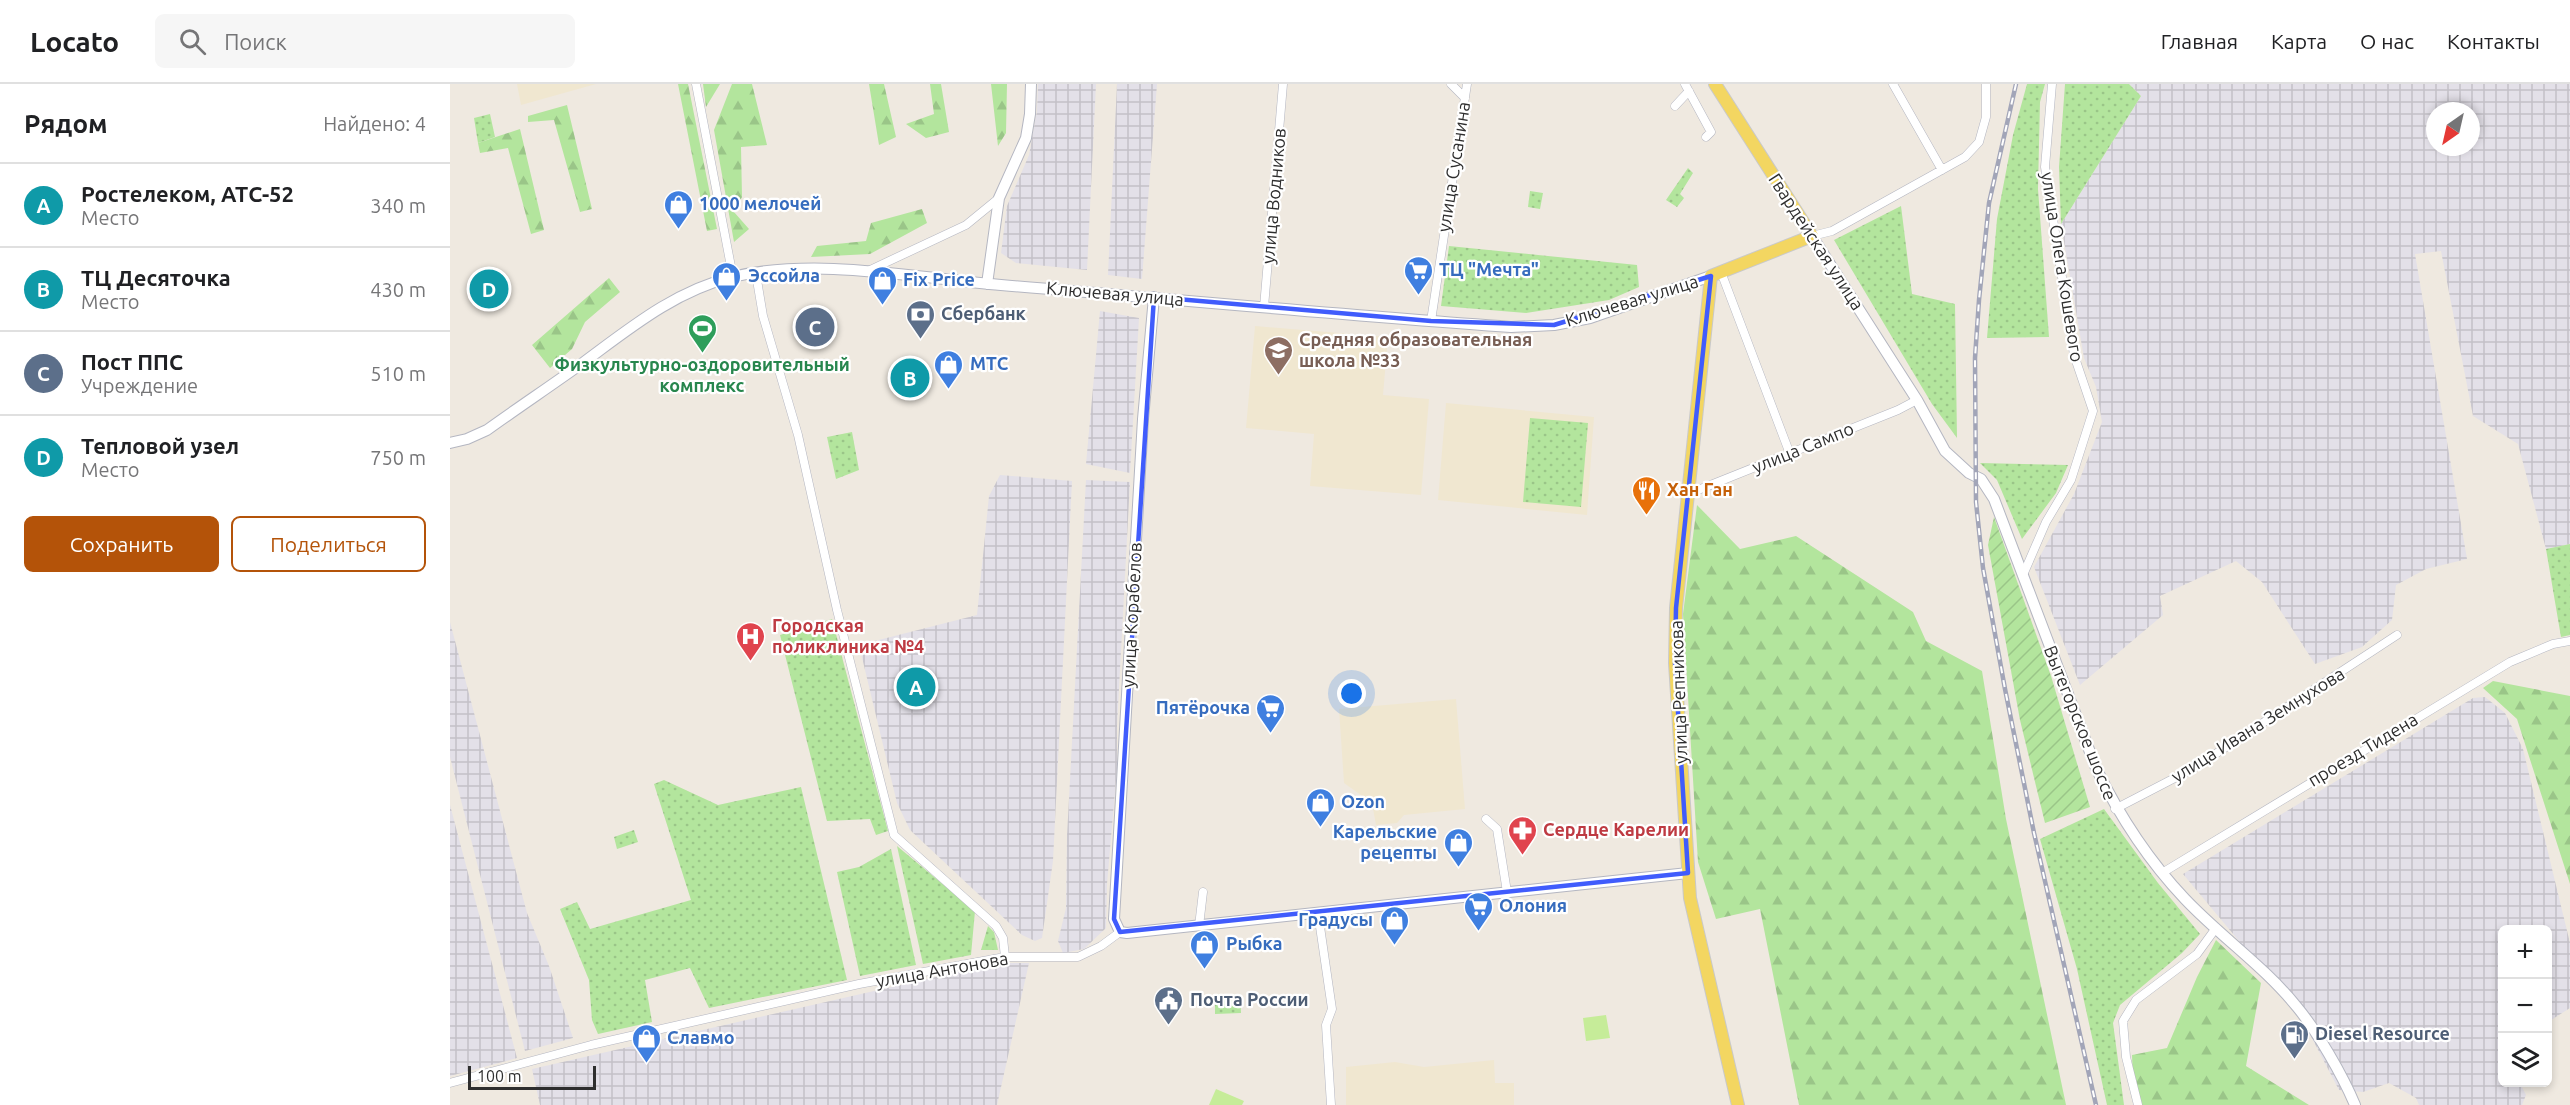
<!DOCTYPE html>
<html lang="ru">
<meta charset="utf-8">
<style>
body{margin:0;font-family:Ubuntu,sans-serif;background:#f6f6f6;color:#202124}
.controls{position:absolute;right:18px;bottom:18px;display:grid;overflow:hidden;border-radius:9px;box-shadow:0 3px 9px #0003}
.controls button{width:54px;height:54px;display:grid;place-items:center;padding:0;border:0;border-bottom:2px solid #e0e0e0;background:#fff;color:#202124;font:30px sans-serif}
.compass{position:absolute;left:1976px;top:18px;width:54px;height:54px;border-radius:50%;background:#fff;box-shadow:0 3px 9px #0003;rotate:214deg}
.scale{position:absolute;left:18px;bottom:15px;width:128px;box-sizing:border-box;padding-left:6px;border:3px solid #2e2e2e;border-top:0;font-size:16px;line-height:21px;white-space:nowrap;color:#2e2e2e;-webkit-text-stroke:4px #fff;paint-order:stroke}
.you{position:absolute;left:902px;top:610px;width:21px;height:21px;margin:-15px;border:4px solid #fff;border-radius:50%;background:#1a73e8;box-shadow:0 0 0 9px #1a73e833}
.badge{display:grid;place-items:center;width:39px;height:39px;border-radius:50%;background:#b45309;color:#fff;font-size:20px;font-weight:700}
.pin{position:absolute;translate:-50% -50%;border:3px solid #fff;box-shadow:0 2px 6px #0006}
.list{margin:0;padding:0;list-style:none}
h2{display:flex;justify-content:space-between;align-items:center;height:78px;margin:0;padding:0 24px;font-size:26px}
h2 small{font-size:20px;font-weight:400;color:#757577}
.list li{display:grid;grid-template-columns:39px 1fr auto;gap:18px;align-items:center;box-sizing:border-box;height:84px;padding:0 24px;border-top:2px solid #e0e0e0}
.list b{display:block;font-size:22px;white-space:nowrap}
.list p{margin:0;font-size:20px;white-space:nowrap;color:#757577}
.list em{font-size:20px;font-style:normal;color:#757577}
.actions{display:flex;gap:12px;padding:18px 24px}
.actions a{flex:1;padding:14px 0;border:2px solid #b45309;border-radius:9px;text-align:center;font-size:21px;color:#b45309}
.actions .main{background:#b45309;color:#fff}
.icon{flex:none;width:33px;height:33px;fill:none;stroke:currentColor;stroke-width:2;stroke-linecap:round;stroke-linejoin:round}
.map{position:relative;flex:none;width:2120px;height:1021px;overflow:hidden}
header{display:flex;align-items:center;gap:36px;box-sizing:border-box;height:84px;padding:0 30px;background:#fff;border-bottom:2px solid #e0e0e0}
header strong{font-size:28px}
nav{display:flex;gap:33px;margin-inline-start:auto;font-size:21px}
.search{width:420px;height:54px;background:#f6f6f6;display:flex;align-items:center;gap:15px;box-sizing:border-box;padding:0 21px;border-radius:9px;color:#757577;font-size:22px}
main{display:flex}
aside{flex:1;background:#fff}
.map>svg:first-child{display:block}
</style>
<header>
<strong>Locato</strong>
<div class="search"><svg class="icon" aria-label="search" viewBox="0 0 24 24"><circle cx="10" cy="10" r="6"/><path d="M15 15l6 6"/></svg>Поиск</div>
<nav><a>Главная</a><a>Карта</a><a>О нас</a><a>Контакты</a></nav>
</header>
<main>
<aside>
<h2>Рядом<small>Найдено: 4</small></h2>
<ul class="list">
<li><span class="badge" style="background:#0f9aa8">A</span><div><b>Ростелеком, АТС-52</b><p>Место</p></div><em>340 m</em></li>
<li><span class="badge" style="background:#0f9aa8">B</span><div><b>ТЦ Десяточка</b><p>Место</p></div><em>430 m</em></li>
<li><span class="badge" style="background:#5c6f8a">C</span><div><b>Пост ППС</b><p>Учреждение</p></div><em>510 m</em></li>
<li><span class="badge" style="background:#0f9aa8">D</span><div><b>Тепловой узел</b><p>Место</p></div><em>750 m</em></li>
</ul>
<div class="actions"><a class="main">Сохранить</a><a>Поделиться</a></div>
</aside>
<div class="map">
<svg width="2120" height="1021" viewBox="0 0 2120 1021">
<defs>
<pattern id="industrial-grid" width="8" height="8" patternUnits="userSpaceOnUse" patternTransform="scale(1.5)"><rect width="8" height="8" fill="#e3e0e8"/><path d="M0 4h8M4 0v8" fill="none" stroke="#c3c0c7"/></pattern>
<pattern id="forest-firs" width="22" height="20" patternUnits="userSpaceOnUse" patternTransform="scale(1.5)"><rect width="22" height="20" fill="#b3e59d"/><path d="M5 1l3.5 6h-7zM16 11l3.5 6h-7z" fill="#9ac588"/></pattern>
<pattern id="park-dots" width="8" height="8" patternUnits="userSpaceOnUse" patternTransform="scale(1.5)"><rect width="8" height="8" fill="#b3e59d"/><path d="M2 2h.1M6 6h.1" fill="none" stroke="#9ac588" stroke-width="1.8" stroke-linecap="round"/></pattern>
<pattern id="garden-furrows" width="10" height="10" patternUnits="userSpaceOnUse" patternTransform="scale(1.5)"><rect width="10" height="10" fill="#b3e59d"/><path d="M-1 1l2-2M0 10L10 0M9 11l2-2" fill="none" stroke="#9ac588"/></pattern>
</defs>
<rect width="100%" height="100%" fill="#efe9e0"/>
<path fill="url(#industrial-grid)" fill-rule="evenodd" d="M 588,0 L 646,0 L 637,186 L 566,179 L 551,169 L 557,122 L 579,71 L 587,27 Z
M 667,0 L 707,0 L 692,195 L 658,191 Z
M 1679,0 L 2120,0 L 2120,460 L 2096,465 L 2068,360 L 2023,332 L 1991,167 L 1965,170 L 2017,475 L 1976,485 L 1946,501 L 1942,536 L 1912,563 L 1865,580 L 1812,498 L 1786,477 L 1710,512 L 1713,531 L 1630,601 L 1584,483 L 1624,410 L 1652,338 L 1646,303 L 1634,274 L 1611,140 L 1691,12 ZM 1985,27 L 2021,27 L 2021,63 L 1985,63 Z
M 650,227 L 689,234 L 680,389 L 636,380 Z
M 550,391 L 622,397 L 603,777 L 592,854 L 585,857 L 572,851 L 460,746 L 447,719 L 409,561 L 527,531 L 539,412 Z
M 636,396 L 680,398 L 667,642 L 667,685 L 657,800 L 656,844 L 634,865 L 613,869 L 608,857 L 616,824 L 617,752 Z
M 0,538 L 77,829 L 99,882 L 123,954 L 75,967 L 0,673 Z
M 2035,613 L 2055,629 L 2073,665 L 2120,859 L 2120,924 L 2098,938 L 2098,846 L 2052,846 L 2052,998 L 2070,999 L 2076,1011 L 2072,1021 L 1969,1021 L 1966,1014 L 1939,999 L 1913,1008 L 1889,1006 L 1854,939 L 1829,905 L 1733,790 L 2023,614 Z
M 0,721 L 67,974 L 0,992 Z
M 547,879 L 579,879 L 547,1021 L 90,1021 L 82,985 Z"/>
<path fill="#f0e7d0" d="M 67,0 L 146,0 L 71,21 Z
M 805,242 L 938,253 L 933,311 L 979,315 L 971,411 L 860,402 L 864,350 L 796,344 Z
M 996,319 L 1144,333 L 1137,431 L 988,416 Z
M 1006,615 L 1015,725 L 954,731 L 947,739 L 926,741 L 922,719 L 894,699 L 889,625 Z
M 1044,976 L 1045,999 L 1064,999 L 1064,1021 L 896,1021 L 896,983 L 945,978 L 974,983 Z"/>
<path fill="url(#forest-firs)" d="M 228,0 L 238,0 L 267,145 L 257,147 Z
M 253,0 L 270,0 L 256,23 Z
M 282,0 L 302,0 L 317,61 L 291,63 L 292,113 L 284,128 L 299,145 L 284,158 L 264,46 Z
M 419,0 L 434,0 L 446,53 L 429,61 Z
M 480,0 L 491,0 L 499,48 L 476,54 L 456,40 L 484,30 Z
M 541,0 L 557,0 L 556,49 L 548,62 Z
M 117,21 L 142,125 L 130,128 L 104,36 L 78,38 L 78,32 Z
M 70,45 L 94,146 L 81,150 L 58,64 L 30,69 L 28,59 Z
M 472,125 L 477,139 L 420,170 L 361,173 L 367,162 L 416,157 L 421,139 Z
M 159,194 L 170,208 L 135,238 L 122,265 L 100,284 L 82,261 Z
M 1247,421 L 1290,465 L 1346,452 L 1463,528 L 1476,557 L 1532,587 L 1556,735 L 1616,1021 L 1349,1021 L 1310,825 L 1266,835 L 1248,778 L 1233,530 Z
M 2043,597 L 2120,612 L 2120,800 L 2067,635 L 2033,604 Z
M 1766,856 L 1811,899 L 1796,982 L 1859,1021 L 1684,1021 L 1682,971 L 1717,964 L 1747,893 Z"/>
<path fill="url(#park-dots)" d="M 1577,0 L 1595,0 L 1590,18 L 1588,105 L 1599,253 L 1537,254 L 1547,135 L 1563,51 Z
M 1615,0 L 1679,0 L 1691,12 L 1611,140 L 1609,83 Z
M 40,30 L 45,53 L 28,59 L 24,34 Z
M 1238,84 L 1243,89 L 1230,110 L 1234,114 L 1227,123 L 1216,116 Z
M 1080,107 L 1093,109 L 1090,125 L 1078,123 Z
M 1451,122 L 1462,210 L 1505,220 L 1507,354 L 1482,320 L 1384,156 Z
M 999,162 L 1187,181 L 1189,203 L 1159,216 L 1076,229 L 991,222 Z
M 1080,334 L 1138,339 L 1131,423 L 1073,418 Z
M 402,348 L 409,386 L 386,395 L 377,353 Z
M 1530,379 L 1618,381 L 1606,409 L 1572,455 L 1547,396 Z
M 2120,460 L 2120,551 L 2111,553 L 2096,465 Z
M 382,535 L 438,747 L 426,751 L 420,735 L 377,737 L 330,551 Z
M 214,696 L 268,721 L 351,703 L 397,896 L 259,924 L 240,884 L 195,896 L 202,938 L 148,950 L 142,936 L 139,896 L 110,825 L 127,818 L 140,845 L 241,816 L 204,700 Z
M 1654,725 L 1708,799 L 1750,850 L 1732,869 L 1670,921 L 1663,939 L 1674,1021 L 1657,1021 L 1627,885 L 1590,755 Z
M 184,746 L 188,758 L 167,765 L 164,753 Z
M 447,762 L 525,827 L 521,871 L 473,880 Z
M 441,765 L 466,881 L 410,892 L 387,788 L 409,783 Z
M 538,842 L 544,848 L 548,866 L 531,866 Z
M 790,910 L 791,929 L 765,930 L 765,910 Z"/>
<path fill="url(#garden-furrows)" d="M 1544,433 L 1601,592 L 1640,723 L 1595,739 L 1570,636 L 1538,461 Z"/>
<path fill="#c6ec99" d="M 1156,931 L 1160,954 L 1136,957 L 1133,934 Z
M 766,1005 L 794,1017 L 792,1021 L 759,1021 Z"/>
<g fill="none" stroke-linecap="round" stroke-linejoin="round">
<defs>
<path id="street" d="M 246,0 L 283,193
M 1001,0 L 1015,14
M 1235,0 L 1261,48 L 1256,53
M 1443,0 L 1492,86
M 1225,22 L 1239,7
M 1362,152 L 1382,147 L 1515,73 L 1529,58 L 1536,33 L 1536,0
M 420,186 L 516,141 L 549,114
M 1271,188 L 1340,370
M 306,190 L 313,232 L 348,351 L 387,526 L 444,751 L 546,842 L 553,854 L 555,873
M 814,223 L 833,0
M 981,237 L 1017,0
M 1238,410 L 1448,326 L 1467,316
M 1573,491 L 1596,438 L 1621,396 L 1643,327 L 1624,271 L 1595,83 L 1602,0
M 1665,725 L 1744,684 L 1947,551
M 1036,735 L 1047,745 L 1057,808
M 1712,789 L 2060,578 L 2103,560 L 2120,557
M 868,829 L 882,925 L 876,941 L 881,1021
M 749,842 L 753,808
M 0,999 L 141,961 L 409,900 L 555,873 L 628,873 L 651,862 L 670,848
M 1688,1021 L 1676,973 L 1673,937 L 1686,916 L 1747,870 L 1766,844"/>
<path id="secondary" d="M 1362,152 L 1467,316 L 1495,367 L 1519,389 L 1531,395 L 1544,415 L 1646,684 C 1670,733 1698,776 1735,815 C 1771,853 1815,883 1847,923 C 1867,947 1893,992 1905,1021
M 537,200 L 549,114 L 576,54 L 580,30 L 581,0
M 704,213 L 693,335 L 664,835 L 670,848 L 677,849 L 1238,789
M 0,359 L 17,355 L 37,346 C 69,323 102,301 134,278 C 180,244 225,207 282,193 C 367,173 466,194 551,201 C 721,215 891,231 1061,243 L 1104,241 L 1140,234 L 1261,192"/>
<path id="primary" d="M 1265,0 L 1362,152 L 1261,192 L 1226,524 L 1225,579 L 1240,814 L 1288,1021"/>
</defs>
<use href="#street" stroke="#b4b6c1" stroke-width="9"/>
<use href="#secondary" stroke="#b4b6c1" stroke-width="12"/>
<use href="#primary" stroke="#c9c9c9" stroke-width="14"/>
<use href="#street" stroke="#fff" stroke-width="8"/>
<use href="#secondary" stroke="#fff" stroke-width="10"/>
<use href="#primary" stroke="#f3d661" stroke-width="12"/>
<defs>
<path id="rail" d="M 1566,0 L 1539,119 L 1529,216 L 1525,274 L 1526,418 L 1533,484 L 1555,605 L 1584,749 L 1646,1021"/>
</defs>
<use href="#rail" stroke="#a2a5b8" stroke-width="4.5"/>
<use href="#rail" stroke="#fff" stroke-width="2" stroke-dasharray="7" stroke-linecap="butt"/>
</g>
<path fill="none" stroke="#405cfc" stroke-width="4.5" stroke-linejoin="round" d="M 1261,192 L 1226,524 L 1225,579 L 1238,789 L 670,848 L 664,835 L 704,213 L 981,237 L 1104,241 Z"/>
<defs>
<symbol id="shop-pin" viewBox="-11 -11 22 30"><path d="M0 17L-7.5 6A9.5 9.5 0 1 1 7.5 6Z" fill="#3f7fe0" stroke="#fff"/><path d="M-5-2.5h2.3a2.7 3.5 0 0 1 5.4 0H5L5.5 6h-11ZM-1.5-2.5h3a1.5 2.3 0 0 0-3 0Z" fill="#fff"/></symbol>
<symbol id="supermarket-pin" viewBox="-11 -11 22 30"><path d="M0 17L-7.5 6A9.5 9.5 0 1 1 7.5 6Z" fill="#3f7fe0" stroke="#fff"/><path d="M-6-5.5h2.5l.6 2H6L4.5 2H-2.5L-4.4-4H-6ZM-1.5 3.2a1.3 1.3 0 1 0 .1 0ZM3 3.2a1.3 1.3 0 1 0 .1 0Z" fill="#fff"/></symbol>
<symbol id="bank-pin" viewBox="-11 -11 22 30"><path d="M0 17L-7.5 6A9.5 9.5 0 1 1 7.5 6Z" fill="#5c6f8a" stroke="#fff"/><path d="M-6-4H6V4H-6ZM0-2.3a2.3 2.3 0 1 0 0 4.6a2.3 2.3 0 1 0 0-4.6Z" fill="#fff"/></symbol>
<symbol id="stadium-pin" viewBox="-11 -11 22 30"><path d="M0 17L-7.5 6A9.5 9.5 0 1 1 7.5 6Z" fill="#2e9e5b" stroke="#fff"/><path d="M0-5a6.5 5 0 1 0 0 10a6.5 5 0 1 0 0-10ZM-3.5-1.8h7v3.6h-7Z" fill="#fff"/></symbol>
<symbol id="school-pin" viewBox="-11 -11 22 30"><path d="M0 17L-7.5 6A9.5 9.5 0 1 1 7.5 6Z" fill="#8d6e63" stroke="#fff"/><path d="M0-5L7-2L0 1L-7-2ZM-4 1L0 2.5L4 1V4Q0 6-4 4Z" fill="#fff"/></symbol>
<symbol id="restaurant-pin" viewBox="-11 -11 22 30"><path d="M0 17L-7.5 6A9.5 9.5 0 1 1 7.5 6Z" fill="#e8710a" stroke="#fff"/><path d="M-5-6h1v4h1v-4h1v4h1v-4h1v5L-1.5 .5V6h-2V.5L-5-1ZM5-6V6H3V1.5H1.5Q1.5-4 5-6Z" fill="#fff"/></symbol>
<symbol id="hospital-pin" viewBox="-11 -11 22 30"><path d="M0 17L-7.5 6A9.5 9.5 0 1 1 7.5 6Z" fill="#e0444e" stroke="#fff"/><path d="M-5-5h3v3.5h4V-5h3V5h-3V1.5h-4V5h-3Z" fill="#fff"/></symbol>
<symbol id="pharmacy-pin" viewBox="-11 -11 22 30"><path d="M0 17L-7.5 6A9.5 9.5 0 1 1 7.5 6Z" fill="#e0444e" stroke="#fff"/><path d="M-2-6h4v4h4v4h-4v4h-4v-4h-4v-4h4Z" fill="#fff"/></symbol>
<symbol id="civic-pin" viewBox="-11 -11 22 30"><path d="M0 17L-7.5 6A9.5 9.5 0 1 1 7.5 6Z" fill="#5c6f8a" stroke="#fff"/><path d="M-.6-6.5H3V-4.5H.6V-3L4-1V1h2V6H-6V1h2V-1L-.6-3ZM-1.2 2.5V6h2.4V2.5Z" fill="#fff"/></symbol>
<symbol id="fuel-pin" viewBox="-11 -11 22 30"><path d="M0 17L-7.5 6A9.5 9.5 0 1 1 7.5 6Z" fill="#5c6f8a" stroke="#fff"/><path d="M-5.5-6h7V0h2V4h1.3V-2.5L3-4.5l.8-.8L6-3V5H2.5V1h-1V6h-7ZM-4.2-4.7v3.2H.2V-4.7Z" fill="#fff"/></symbol>
</defs>
<g fill-rule="evenodd">
<use href="#shop-pin" x="212" y="104" width="33" height="45"/>
<use href="#supermarket-pin" x="952" y="170" width="33" height="45"/>
<use href="#shop-pin" x="260" y="176" width="33" height="45"/>
<use href="#shop-pin" x="416" y="180" width="33" height="45"/>
<use href="#bank-pin" x="454" y="214" width="33" height="45"/>
<use href="#stadium-pin" x="236" y="228" width="33" height="45"/>
<use href="#school-pin" x="812" y="250" width="33" height="45"/>
<use href="#shop-pin" x="482" y="264" width="33" height="45"/>
<use href="#restaurant-pin" x="1180" y="390" width="33" height="45"/>
<use href="#hospital-pin" x="284" y="536" width="33" height="45"/>
<use href="#supermarket-pin" x="804" y="608" width="33" height="45"/>
<use href="#shop-pin" x="854" y="702" width="33" height="45"/>
<use href="#pharmacy-pin" x="1056" y="730" width="33" height="45"/>
<use href="#shop-pin" x="992" y="742" width="33" height="45"/>
<use href="#supermarket-pin" x="1012" y="806" width="33" height="45"/>
<use href="#shop-pin" x="928" y="820" width="33" height="45"/>
<use href="#shop-pin" x="738" y="844" width="33" height="45"/>
<use href="#civic-pin" x="702" y="900" width="33" height="45"/>
<use href="#fuel-pin" x="1828" y="934" width="33" height="45"/>
<use href="#shop-pin" x="180" y="938" width="33" height="45"/>
</g>
<g text-anchor="middle" stroke-width="4.5" stroke-linejoin="round" paint-order="stroke">
<g font-size="18" fill="#2e2e2e" stroke="#fff">
<text transform="translate(1004 83) rotate(-81)" y="6">улица Сусанина</text>
<text transform="translate(824 112) rotate(-85)" y="6">улица Водников</text>
<text transform="translate(1366 158) rotate(57)" y="6">Гвардейская улица</text>
<text transform="translate(1612 183) rotate(81)" y="6">улица Олега Кошевого</text>
<text transform="translate(665 210) rotate(5)" y="6">Ключевая улица</text>
<text transform="translate(1182 217) rotate(-17)" y="6">Ключевая улица</text>
<text transform="translate(1353 364) rotate(-22)" y="6">улица Сампо</text>
<text transform="translate(682 531) rotate(-87)" y="6">улица Корабелов</text>
<text transform="translate(1229 608) rotate(-92)" y="6">улица Репникова</text>
<text transform="translate(1630 639) rotate(68)" y="6">Вытегорское шоссе</text>
<text transform="translate(1808 641) rotate(-32)" y="6">улица Ивана Земнухова</text>
<text transform="translate(1913 666) rotate(-31)" y="6">проезд Тидена</text>
<text transform="translate(492 886) rotate(-10)" y="6">улица Антонова</text>
</g>
<g font-size="18" font-weight="bold" fill="#366cbe" stroke="#fff" text-anchor="start">
<text x="249" y="126">1000 мелочей</text>
<text x="989" y="192">ТЦ "Мечта"</text>
<text x="298" y="198">Эссойла</text>
<text x="453" y="202">Fix Price</text>
<text x="520" y="286">МТС</text>
<text x="800" y="630" text-anchor="end">Пятёрочка</text>
<text x="891" y="724">Ozon</text>
<text x="987" y="754" text-anchor="end">Карельские<tspan x="987" dy="21">рецепты</tspan></text>
<text x="1049" y="828">Олония</text>
<text x="923" y="842" text-anchor="end">Градусы</text>
<text x="776" y="866">Рыбка</text>
<text x="217" y="960">Славмо</text>
</g>
<g font-size="18" font-weight="bold" fill="#4e5e75" stroke="#fff" text-anchor="start">
<text x="491" y="236">Сбербанк</text>
<text x="740" y="922">Почта России</text>
<text x="1865" y="956">Diesel Resource</text>
</g>
<g font-size="18" font-weight="bold" fill="#785e54" stroke="#fff" text-anchor="start">
<text x="849" y="262">Средняя образовательная<tspan x="849" dy="21">школа №33</tspan></text>
</g>
<g font-size="18" font-weight="bold" fill="#27864d" stroke="#fff">
<text x="252" y="287">Физкультурно-оздоровительный<tspan x="252" dy="21">комплекс</tspan></text>
</g>
<g font-size="18" font-weight="bold" fill="#c56008" stroke="#fff" text-anchor="start">
<text x="1217" y="412">Хан Ган</text>
</g>
<g font-size="18" font-weight="bold" fill="#be3a42" stroke="#fff" text-anchor="start">
<text x="322" y="548">Городская<tspan x="322" dy="21">поликлиника №4</tspan></text>
<text x="1093" y="752">Сердце Карелии</text>
</g>
</g>
</svg>
<div class="controls">
<button>+</button>
<button>−</button>
<button><svg class="icon" aria-label="layers" viewBox="0 0 24 24"><path d="M12 4l9 5-9 5-9-5zM3 14l9 5 9-5"/></svg></button>
</div>
<svg class="compass" viewBox="-18 -18 36 36"><path d="M0-13l5 13h-10z" fill="#e53935"/><path d="M0 13l5-13h-10z" fill="#757577"/></svg>
<div class="scale">100 m</div>
<div class="you"></div>
<div class="pin badge" style="left:466px;top:603px;background:#0f9aa8">A</div>
<div class="pin badge" style="left:460px;top:294px;background:#0f9aa8">B</div>
<div class="pin badge" style="left:365px;top:243px;background:#5c6f8a">C</div>
<div class="pin badge" style="left:39px;top:205px;background:#0f9aa8">D</div>
</div>
</main>
